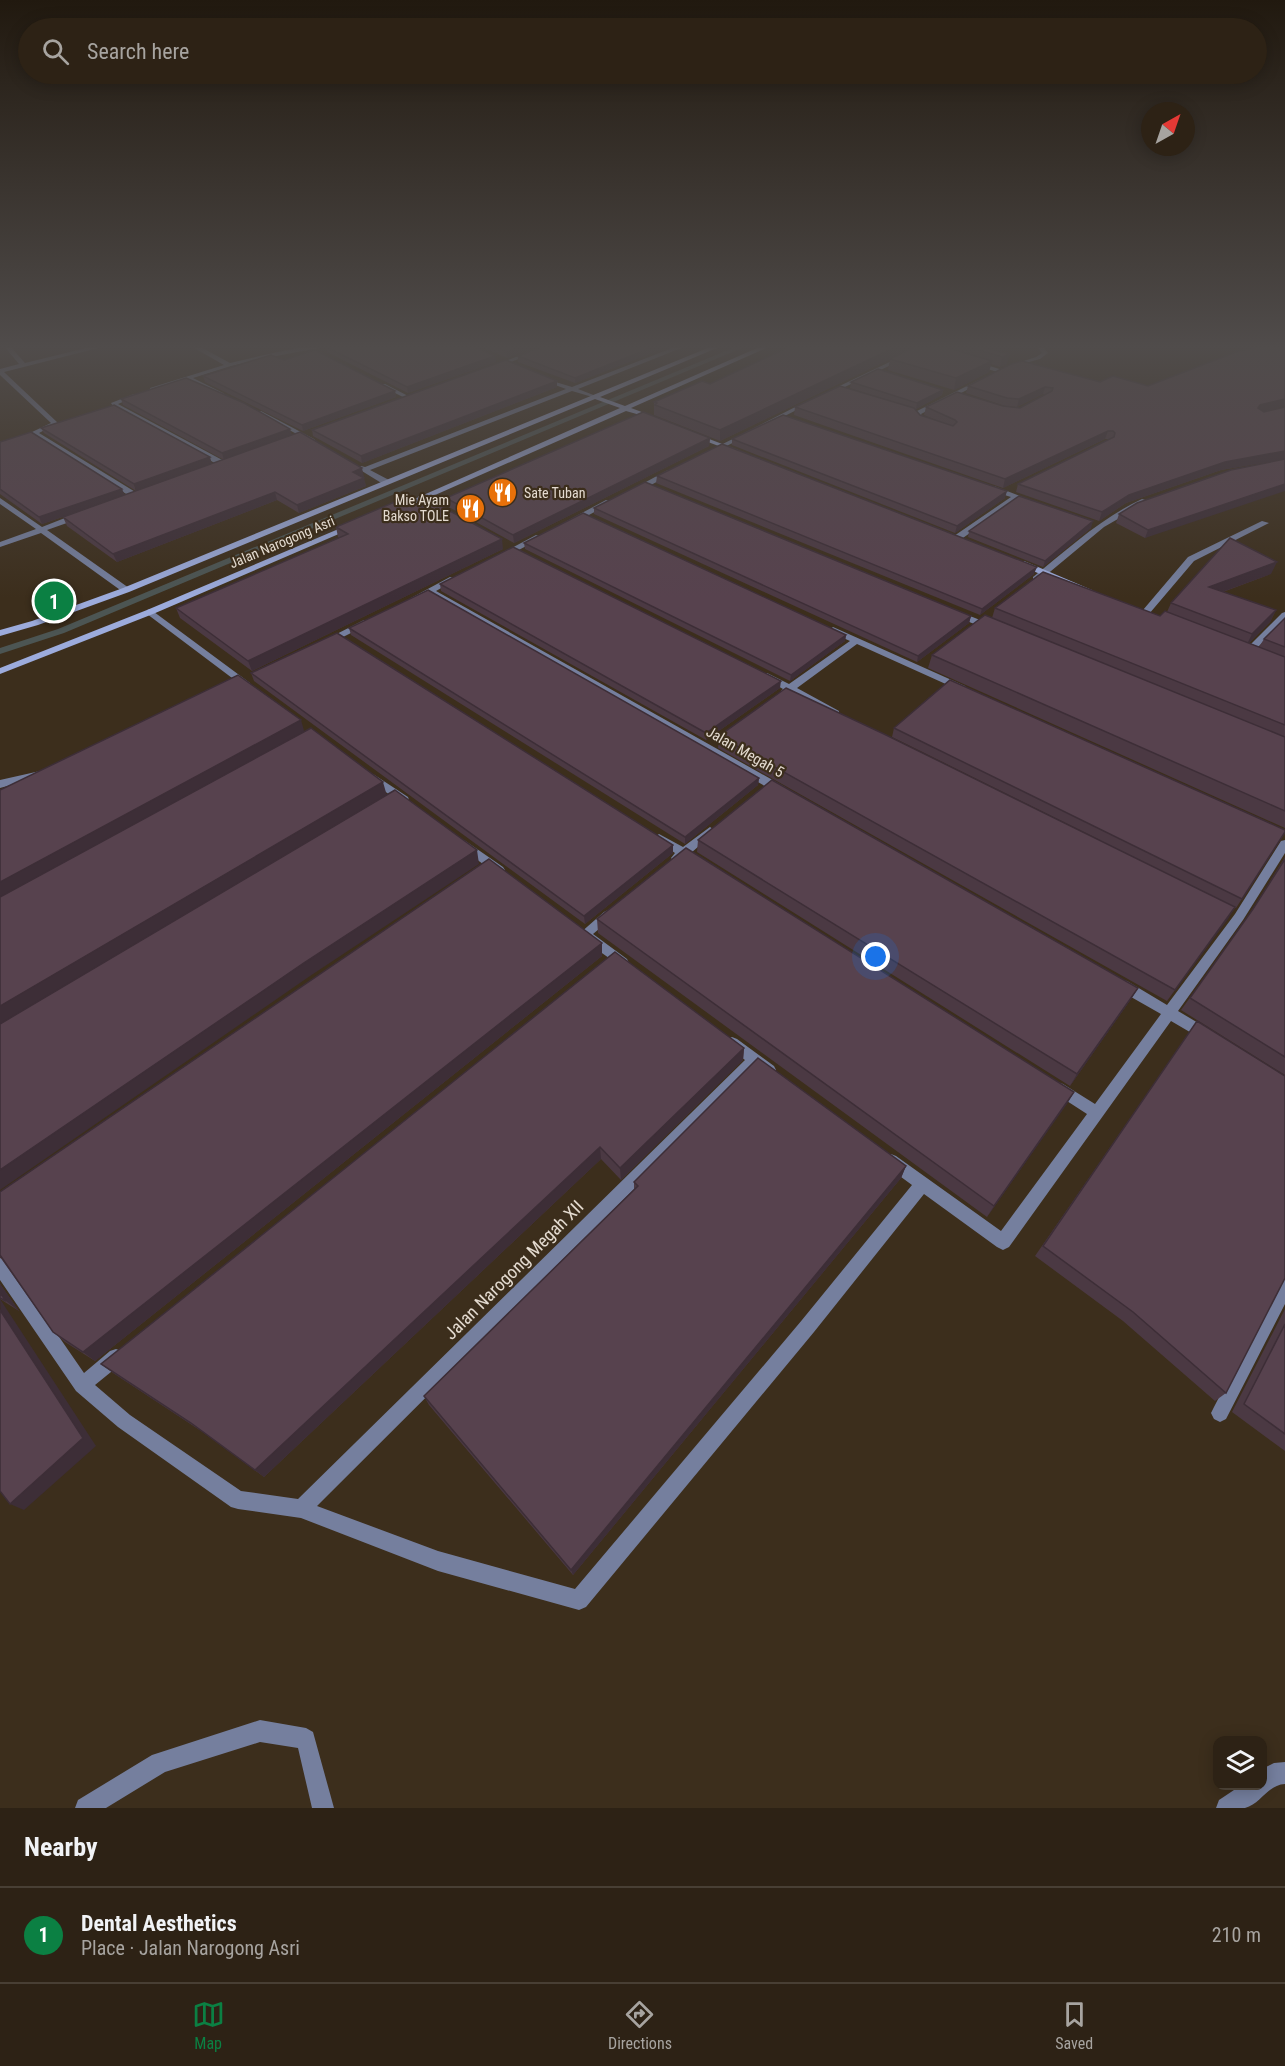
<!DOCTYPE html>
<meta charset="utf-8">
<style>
body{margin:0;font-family:"Roboto Condensed",sans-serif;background:#392f22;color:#f1f3f6}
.controls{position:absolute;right:18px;bottom:18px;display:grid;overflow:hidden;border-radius:12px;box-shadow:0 3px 15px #0003}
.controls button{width:54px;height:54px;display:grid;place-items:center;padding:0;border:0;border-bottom:2px solid #483f34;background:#2d2215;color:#f1f3f6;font:30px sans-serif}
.compass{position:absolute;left:1141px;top:102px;width:54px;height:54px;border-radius:50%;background:#2d2215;box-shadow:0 3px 15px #0003;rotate:40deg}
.you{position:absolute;left:876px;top:957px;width:21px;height:21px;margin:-15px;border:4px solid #fff;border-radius:50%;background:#1a73e8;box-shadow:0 0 0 9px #1a73e833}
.badge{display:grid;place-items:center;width:39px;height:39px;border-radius:50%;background:#0b8043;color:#fff;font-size:20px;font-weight:700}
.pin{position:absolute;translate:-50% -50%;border:3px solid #fff;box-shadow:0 2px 6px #0006}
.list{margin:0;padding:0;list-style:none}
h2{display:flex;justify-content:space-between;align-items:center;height:78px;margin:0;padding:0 24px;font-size:26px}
h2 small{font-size:20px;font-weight:400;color:#a7a4a0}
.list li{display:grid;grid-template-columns:39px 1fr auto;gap:18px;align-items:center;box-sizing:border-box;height:96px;padding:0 24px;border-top:2px solid #483f34}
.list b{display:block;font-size:22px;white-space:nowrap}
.list p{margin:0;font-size:20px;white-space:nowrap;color:#a7a4a0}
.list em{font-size:20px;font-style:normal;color:#a7a4a0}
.icon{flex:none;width:33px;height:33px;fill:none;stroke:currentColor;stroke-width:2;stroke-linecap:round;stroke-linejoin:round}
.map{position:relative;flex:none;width:1285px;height:1808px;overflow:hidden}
.search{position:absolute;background:#2d2215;box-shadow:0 3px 15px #0003;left:18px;right:18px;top:18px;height:66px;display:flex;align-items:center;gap:15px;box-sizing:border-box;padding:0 21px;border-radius:33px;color:#a7a4a0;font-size:22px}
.sheet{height:174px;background:#2d2215}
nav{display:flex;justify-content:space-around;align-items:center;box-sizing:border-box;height:84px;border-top:2px solid #483f34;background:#2d2215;font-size:16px;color:#a7a4a0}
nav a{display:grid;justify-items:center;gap:3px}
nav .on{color:#0b8043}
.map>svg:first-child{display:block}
</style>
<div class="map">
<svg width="1285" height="1808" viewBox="0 0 1285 1808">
<rect width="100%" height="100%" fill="#3c2e1c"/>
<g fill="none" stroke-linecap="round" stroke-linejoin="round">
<path fill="#4c5553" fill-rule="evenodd" d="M 740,345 L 749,345 L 64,633 L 0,654 L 0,648 L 58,629 Z"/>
<path fill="#757f9e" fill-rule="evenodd" d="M 3,345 L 9,345 L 25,363 L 98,345 L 110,345 L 4,372 L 58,423 L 39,433 L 137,493 L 137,497 L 131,497 L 33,435 L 0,446 L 0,442 L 32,432 L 51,423 L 0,375 L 0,369 L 19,364 Z
M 189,345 L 197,345 L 230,363 C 265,355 300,345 336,345 L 281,355 L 231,366 L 193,378 L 223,393 L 224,394 L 221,396 L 187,380 L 150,390 L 150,388 L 224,365 Z
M 547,345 L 556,345 L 497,367 L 492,366 Z
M 680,345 L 689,345 L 578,389 L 596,396 L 596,398 L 572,391 L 370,470 L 389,480 L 389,484 L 383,484 L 357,468 L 361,466 L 365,467 L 566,389 L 539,379 L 539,377 L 572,387 Z
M 925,345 L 933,345 L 830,394 L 825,393 Z
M 1035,345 L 1041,345 L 1048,353 L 1040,359 L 1011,367 L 1011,365 L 1036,357 L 1042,353 Z
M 976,362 L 1003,370 L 1004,371 L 1001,373 L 974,365 Z
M 979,380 L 984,381 L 921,414 L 924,419 L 929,421 L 929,423 L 918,420 L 915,412 Z
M 381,384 L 385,384 L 410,397 L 405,398 L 381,386 Z
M 134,394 L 139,395 L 118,404 L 226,462 L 226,466 L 220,466 L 113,406 L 111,403 Z
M 805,402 L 810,403 L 713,453 L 707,452 Z
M 261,411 L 314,439 L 315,440 L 310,441 L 259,414 L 258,413 Z
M 668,470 L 675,472 L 638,492 L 631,490 Z
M 988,486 L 994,486 L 1035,502 L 1031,504 L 1017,500 L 960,540 L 954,540 L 954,536 L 1011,497 L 988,490 Z
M 418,496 L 424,496 L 448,511 L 441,513 L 418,500 Z
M 0,498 L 42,527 L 75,514 L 81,514 L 81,518 L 47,530 L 129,588 L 129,592 L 123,592 L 41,533 L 0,547 L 0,542 L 36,529 L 0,504 Z
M 1142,499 L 1149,501 L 1104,527 L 1039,581 L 1033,581 L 1033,577 C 1068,549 1101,518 1142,499 Z
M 606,500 L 613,502 L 574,523 L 567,521 Z
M 1262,521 L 1269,523 L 1194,561 L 1149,614 L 1143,614 L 1143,610 L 1188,557 Z
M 536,535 L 543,537 L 504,558 L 497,556 Z
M 450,577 L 457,579 L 436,591 L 785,787 L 786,790 L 785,793 L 777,793 L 429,594 L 415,601 L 411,598 Z
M 150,609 L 250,683 L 250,687 L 244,687 L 147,614 L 147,610 Z
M 955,610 L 995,626 L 996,628 L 992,631 L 989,630 L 952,615 L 952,611 Z
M 1285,612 L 1285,620 L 1251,654 L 1245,654 L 1245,650 L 1282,613 Z
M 364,620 L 367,621 L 367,625 L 329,644 L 326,645 L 321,642 Z
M 833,627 L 965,686 L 967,688 L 962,691 L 959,690 L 857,644 L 797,688 L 839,711 L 839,715 L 833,715 L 790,692 L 783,693 L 781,691 L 783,689 L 764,678 L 764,674 L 767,673 L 789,684 L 850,641 L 830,632 L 829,630 Z
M 40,771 L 45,774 L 44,776 L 0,788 L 0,780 Z
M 373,774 L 408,797 L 409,800 L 408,803 L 400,803 L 369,779 L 368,777 L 369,775 Z
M 710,827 L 716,831 L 691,853 L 699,859 L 693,863 L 684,859 L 677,862 L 673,861 L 671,858 L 675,853 L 653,838 L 659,834 L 683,847 Z
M 464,840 L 503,867 L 505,870 L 503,873 L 495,873 L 460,847 L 458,844 Z
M 1285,840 L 1285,853 L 1243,920 L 1178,1011 L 1210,1030 L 1212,1034 L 1210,1038 L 1205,1040 L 1200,1038 L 1171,1021 L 1009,1247 L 1003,1250 L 997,1247 L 924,1194 L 814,1332 L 586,1607 L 579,1610 L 438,1571 L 301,1518 L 238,1509 L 231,1507 L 118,1427 L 76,1391 L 0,1280 L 0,1258 L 6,1260 L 84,1373 L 110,1351 L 116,1349 L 122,1351 L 124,1357 L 122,1363 L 95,1385 L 130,1415 L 241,1491 L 298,1499 L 745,1060 L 727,1047 L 725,1043 L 727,1039 L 732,1037 L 737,1039 L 774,1066 L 776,1070 L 774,1074 L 769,1076 L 756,1068 L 317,1506 L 438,1551 L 575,1589 L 802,1320 L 912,1185 L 886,1166 L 884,1161 L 886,1156 L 891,1154 L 896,1156 L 1001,1231 L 1087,1114 L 1053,1092 L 1051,1088 L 1053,1084 L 1058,1082 L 1063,1084 L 1095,1104 L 1161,1014 L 1117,989 L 1116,985 L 1117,981 L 1122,980 L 1127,981 L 1167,1005 L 1235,914 L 1281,841 Z
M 608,910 L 612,912 L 614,915 L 612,918 L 593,934 L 627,959 L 629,963 L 627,967 L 623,968 L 585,941 L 579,934 L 604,912 Z
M 1285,1279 L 1285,1304 L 1226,1419 L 1220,1422 L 1214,1419 L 1211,1413 L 1214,1407 L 1279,1281 Z
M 260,1720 L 306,1728 L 313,1732 L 334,1808 L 312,1808 L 298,1748 L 260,1742 L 165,1772 L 106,1808 L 75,1808 L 78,1800 L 152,1755 Z
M 1285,1762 L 1285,1784 C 1267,1785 1261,1804 1245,1808 C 1237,1808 1225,1808 1216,1808 L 1219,1800 L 1240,1786 L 1262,1786 L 1262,1769 L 1274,1763 Z"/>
<path fill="#9cabdc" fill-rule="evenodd" d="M 715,345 L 724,345 L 600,397 L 625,406 L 764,345 L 773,345 L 631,408 L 658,418 L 658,420 L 626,411 L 401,510 L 394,508 L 620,408 L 595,399 L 129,592 L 38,625 L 0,636 L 0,630 L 32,621 L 123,588 Z
M 692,434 L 696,434 L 738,450 L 732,451 L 692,436 Z
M 348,525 L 355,527 L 153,614 L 0,674 L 0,668 L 147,610 Z
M 1018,561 L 1024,561 L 1092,590 L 1085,592 L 1018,565 Z"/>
</g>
<path fill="#4b3943" d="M 478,345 L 540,345 L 507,358 Z
M 547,345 L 672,345 L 575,383 L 518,362 L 518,356 Z
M 793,345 L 1019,345 L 1000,352 L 1007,364 L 1000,367 L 991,364 L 989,372 L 954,390 L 888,370 L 890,359 L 720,441 L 654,415 L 654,402 L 710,384 Z
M 1285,345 L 1285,406 L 1263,411 L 1285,407 L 1285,459 L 1221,470 L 1126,503 L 1099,521 L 1016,492 L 1018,484 L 1110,439 L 1105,439 L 1003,488 L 794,415 L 795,407 L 920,415 L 943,423 L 924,415 L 926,407 L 1003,406 L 1020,408 L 1046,395 L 1043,394 L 1017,407 L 1005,406 L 966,393 L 968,386 L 1100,382 L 1148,386 Z
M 326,347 L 495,356 L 496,362 L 408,393 L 327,352 Z
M 203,376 L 395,391 L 396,397 L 303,431 L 205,382 Z
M 557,381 L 557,387 L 362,463 L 313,436 L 312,430 Z
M 851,382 L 943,390 L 942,395 L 916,409 L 850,388 Z
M 121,399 L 292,435 L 227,459 L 364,477 L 363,477 L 366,486 L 299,513 L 277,500 L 117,562 L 67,526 L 63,517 L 92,507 L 42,524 L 0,494 L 0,442 L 125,495 L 224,460 L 123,405 Z
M 114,405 L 136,491 L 44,433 L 41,428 Z
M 710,438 L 709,446 L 514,543 L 447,506 L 446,498 Z
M 732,439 L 1005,498 L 955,533 L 732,445 Z
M 1285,459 L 1145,538 L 1116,523 L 1119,514 Z
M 657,476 L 1034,574 L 980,615 L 656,483 Z
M 594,508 L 971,616 L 969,623 L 917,662 L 594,514 Z
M 336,527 L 503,549 L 252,671 L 180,618 L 176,608 L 340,538 L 338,537 Z
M 1091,528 L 1043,567 L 968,537 L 969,531 Z
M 524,543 L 846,635 L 845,641 L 790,681 L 525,549 Z
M 1271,574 L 1223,592 L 1276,610 L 1270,622 L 1249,643 L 1259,647 L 1264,639 L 1285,618 L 1285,828 L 928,668 L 932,655 L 992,618 L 995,608 L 1160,616 L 1167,612 L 1171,603 Z
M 440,584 L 780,688 L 706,740 L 441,591 Z
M 349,628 L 759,778 L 758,785 L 685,844 L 351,635 Z
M 251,673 L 673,853 L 585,924 L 254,681 Z
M 894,728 L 1285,832 L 1236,908 L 1235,908 L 1167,1001 L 718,748 L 719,736 L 1100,840 L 892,737 Z
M 698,840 L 1138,988 L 1131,999 L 1070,1086 L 697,852 Z
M 1285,857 L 1285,1075 L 1181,1010 L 1247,919 Z
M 597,919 L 1074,1092 L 987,1217 L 598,933 Z
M 602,943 L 602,956 L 95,1361 L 65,1342 L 53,1332 L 0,1257 L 0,1192 Z
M 1189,1033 L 1226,1393 L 1215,1401 L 1123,1321 L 1035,1256 Z
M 744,1048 L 743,1060 L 621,1180 L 601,1159 L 264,1477 L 201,1431 L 113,1373 L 101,1364 Z
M 906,1166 L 901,1178 L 573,1575 L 429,1405 L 424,1396 L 634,1189 L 634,1182 Z
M 0,1284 L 19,1311 L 0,1299 Z
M 1285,1309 L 1285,1451 L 1232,1412 Z"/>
<path fill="#3d2e37" d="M 525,345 L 540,345 L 507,358 L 507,352 Z
M 658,345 L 672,345 L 575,383 L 575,378 Z
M 900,345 L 919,345 L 720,441 L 720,430 Z
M 992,345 L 1019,345 L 993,354 L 985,348 Z
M 1010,354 L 1007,364 L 1000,367 L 1002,357 Z
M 495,356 L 496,362 L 408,393 L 407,387 Z
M 992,361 L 989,372 L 954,390 L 956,378 Z
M 557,381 L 557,387 L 362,463 L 361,456 Z
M 1045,387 L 1043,394 L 1017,407 L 1019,399 Z
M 943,390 L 942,395 L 916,409 L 917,403 Z
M 395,391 L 396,397 L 303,431 L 302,425 Z
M 1285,399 L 1285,406 L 1256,413 L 1260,405 Z
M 290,429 L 292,435 L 224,460 L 222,453 Z
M 1108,431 L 1105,439 L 1003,488 L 1005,479 Z
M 710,438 L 709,446 L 514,543 L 513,535 Z
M 1285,451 L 1285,459 L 1221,470 L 1126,503 L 1099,521 L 1102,512 L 1129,495 L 1225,462 Z
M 210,457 L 212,464 L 136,491 L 134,484 Z
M 362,468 L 364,477 L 355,480 L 353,472 Z
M 364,478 L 366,486 L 299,513 L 297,505 Z
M 1285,484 L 1285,491 L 1145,538 L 1148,530 Z
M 122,489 L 125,495 L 42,524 L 39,517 Z
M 1007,491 L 1005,498 L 955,533 L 957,526 Z
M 275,492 L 277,500 L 117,562 L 113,554 Z
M 1093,521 L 1091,528 L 1043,567 L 1045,561 Z
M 502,539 L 503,549 L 252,671 L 248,661 Z
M 1277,562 L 1271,574 L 1203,599 L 1209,587 Z
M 1037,567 L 1034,574 L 980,615 L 982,609 Z
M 1276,610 L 1270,622 L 1246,646 L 1252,634 Z
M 971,616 L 969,623 L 917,662 L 918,656 Z
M 846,635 L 845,641 L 790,681 L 791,675 Z
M 781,681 L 780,688 L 706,740 L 706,733 Z
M 301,720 L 305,734 L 0,900 L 0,882 Z
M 759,778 L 758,785 L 685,844 L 685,837 Z
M 383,782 L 387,796 L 0,1025 L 0,1006 Z
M 673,845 L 673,853 L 585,924 L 584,916 Z
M 477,850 L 479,864 L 310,976 L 0,1190 L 0,1170 L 304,963 Z
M 1235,907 L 1228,919 L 1167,1001 L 1175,990 Z
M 602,943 L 602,956 L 95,1361 L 83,1352 Z
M 1138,988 L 1131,999 L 1070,1086 L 1077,1074 Z
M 744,1048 L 743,1060 L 621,1180 L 620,1168 Z
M 1074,1092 L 1067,1104 L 987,1217 L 994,1206 Z
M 600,1147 L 601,1159 L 264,1477 L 255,1470 Z
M 906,1166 L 901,1178 L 573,1575 L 571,1570 Z
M 0,1284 L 19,1311 L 6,1301 L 0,1293 Z
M 0,1299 L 96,1446 L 24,1510 L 10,1504 Z"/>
<path fill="#57424e" stroke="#3d2e37" stroke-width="1.5" d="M 331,345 L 470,345 L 495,356 L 407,387 L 326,347 Z
M 491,345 L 525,345 L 507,352 Z
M 547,345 L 658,345 L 575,378 L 518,356 Z
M 793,345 L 900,345 L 720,430 L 655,405 L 657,403 L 654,402 L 702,381 L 710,384 Z
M 918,345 L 939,345 L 992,361 L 956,378 L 890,359 Z
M 963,345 L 992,345 L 985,348 L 1010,354 L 1002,357 Z
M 1266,345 L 1285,345 L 1285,399 L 1260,405 L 1258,408 L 1264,412 L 1285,407 L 1285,451 L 1225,462 L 1129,495 L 1102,512 L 1018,484 L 1114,437 L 1115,433 L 1113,431 L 1108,431 L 1005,479 L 795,407 L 840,386 L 914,408 L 920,415 L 953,426 L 957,422 L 955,420 L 926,407 L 957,392 L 1003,406 L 1020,408 L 1052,391 L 1053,388 L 1045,387 L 1019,399 L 1007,398 L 968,386 L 1009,365 L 1022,361 L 1100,382 L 1113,376 L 1148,386 L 1236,352 Z
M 315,350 L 395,391 L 302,425 L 203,376 L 271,355 L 284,360 Z
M 506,360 L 557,381 L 361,456 L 312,430 Z
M 878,369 L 943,390 L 917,403 L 851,382 Z
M 186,378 L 244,403 L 290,429 L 222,453 L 121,399 Z
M 114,405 L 210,457 L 134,484 L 41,428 Z
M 643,412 L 710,438 L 513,535 L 446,498 Z
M 783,415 L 1007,491 L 957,526 L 732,439 Z
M 31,432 L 122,489 L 39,517 L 0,489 L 0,442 Z
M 300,432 L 362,468 L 353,472 L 364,478 L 297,505 L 275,492 L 113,554 L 63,517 Z
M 722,444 L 1037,567 L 982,609 L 657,476 Z
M 1285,459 L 1285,484 L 1148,530 L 1119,514 L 1137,503 L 1231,470 Z
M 645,482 L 971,616 L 918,656 L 594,508 Z
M 1019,496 L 1093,521 L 1045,561 L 969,531 Z
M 404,498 L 422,507 L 433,502 L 502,539 L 248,661 L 176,608 L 348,534 L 336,527 Z
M 583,513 L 846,635 L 791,675 L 524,543 Z
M 1230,538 L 1277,562 L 1209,587 L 1276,610 L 1252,634 L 1171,603 Z
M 513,547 L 781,681 L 706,733 L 440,584 Z
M 1043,572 L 1160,616 L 1165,611 L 1285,657 L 1285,725 L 995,608 Z
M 428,590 L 759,778 L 685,837 L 349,628 Z
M 985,615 L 1285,737 L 1285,811 L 932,655 Z
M 1285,618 L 1285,647 L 1264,639 Z
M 337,633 L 673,845 L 584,916 L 251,673 Z
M 238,675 L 301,720 L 0,882 L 0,790 Z
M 950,680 L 1285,830 L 1285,832 L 1242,899 L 894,728 Z
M 786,688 L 884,734 L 1235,907 L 1175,990 L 719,736 Z
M 311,728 L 383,782 L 0,1006 L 0,897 Z
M 772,780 L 1138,988 L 1077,1074 L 698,840 Z
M 395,790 L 477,850 L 304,963 L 0,1170 L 0,1024 Z
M 686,848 L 1074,1092 L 994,1206 L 597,919 Z
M 489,859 L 602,943 L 83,1352 L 53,1332 L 0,1255 L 0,1192 Z
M 1285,859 L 1285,1057 L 1190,998 L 1253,909 Z
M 615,952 L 744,1048 L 620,1168 L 600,1147 L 255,1470 L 191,1423 L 101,1364 Z
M 1197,1021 L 1285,1076 L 1285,1278 L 1226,1393 L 1133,1312 L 1043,1246 Z
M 758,1058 L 906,1166 L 571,1570 L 424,1396 L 638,1186 L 634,1182 Z
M 0,1293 L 6,1301 L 0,1298 Z
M 0,1310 L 83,1438 L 10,1504 L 0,1491 Z
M 1285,1324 L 1285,1434 L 1244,1404 Z"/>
<linearGradient id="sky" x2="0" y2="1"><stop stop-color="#21190f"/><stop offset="0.58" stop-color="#504c4b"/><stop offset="1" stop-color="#504c4b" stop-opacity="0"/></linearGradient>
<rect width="1285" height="598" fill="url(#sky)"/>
<defs>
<symbol id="restaurant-disc" viewBox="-11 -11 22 22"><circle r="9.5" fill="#e8710a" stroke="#3c2e1c"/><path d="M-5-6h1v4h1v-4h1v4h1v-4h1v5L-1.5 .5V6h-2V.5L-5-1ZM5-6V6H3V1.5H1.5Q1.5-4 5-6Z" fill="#fff"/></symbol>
</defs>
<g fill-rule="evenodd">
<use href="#restaurant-disc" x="486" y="476" width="33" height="33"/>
<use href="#restaurant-disc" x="454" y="492" width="33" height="33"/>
</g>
<g text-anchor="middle" stroke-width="4.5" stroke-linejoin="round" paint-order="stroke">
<g font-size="14" fill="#e4dbd0" stroke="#3c2e1c" text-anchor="start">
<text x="524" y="498">Sate Tuban</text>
<text x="449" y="505" text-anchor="end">Mie Ayam<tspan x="449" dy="16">Bakso TOLE</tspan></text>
</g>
<g font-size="14" fill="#e4dbd0" stroke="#3c2e1c">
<text transform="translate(282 542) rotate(-23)" y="5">Jalan Narogong Asri</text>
</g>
<g font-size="15" fill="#e4dbd0" stroke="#3c2e1c">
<text transform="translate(745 752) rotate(30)" y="5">Jalan Megah 5</text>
</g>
<g font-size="18" fill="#e4dbd0" stroke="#3c2e1c">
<text transform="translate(514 1270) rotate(-45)" y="6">Jalan Narogong Megah XII</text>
</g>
</g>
</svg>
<div class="controls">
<button><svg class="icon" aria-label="layers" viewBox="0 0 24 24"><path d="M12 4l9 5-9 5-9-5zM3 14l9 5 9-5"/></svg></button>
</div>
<svg class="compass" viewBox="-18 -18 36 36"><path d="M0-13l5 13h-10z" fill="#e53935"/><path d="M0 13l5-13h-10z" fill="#a7a4a0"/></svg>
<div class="you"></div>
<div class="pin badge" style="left:54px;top:601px">1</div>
<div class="search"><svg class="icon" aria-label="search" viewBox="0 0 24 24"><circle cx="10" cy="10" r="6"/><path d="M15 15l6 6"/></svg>Search here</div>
</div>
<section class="sheet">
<h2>Nearby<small></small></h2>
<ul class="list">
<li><span class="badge">1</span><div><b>Dental Aesthetics</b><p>Place · Jalan Narogong Asri</p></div><em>210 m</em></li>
</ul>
</section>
<nav>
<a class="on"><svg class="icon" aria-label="map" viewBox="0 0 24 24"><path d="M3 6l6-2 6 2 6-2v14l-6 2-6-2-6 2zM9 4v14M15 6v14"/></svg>Map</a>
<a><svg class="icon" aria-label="directions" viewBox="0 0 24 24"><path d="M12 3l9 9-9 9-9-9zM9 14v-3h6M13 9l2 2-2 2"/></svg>Directions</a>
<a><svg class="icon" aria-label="saved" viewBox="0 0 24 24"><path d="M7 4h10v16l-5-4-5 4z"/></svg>Saved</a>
</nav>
